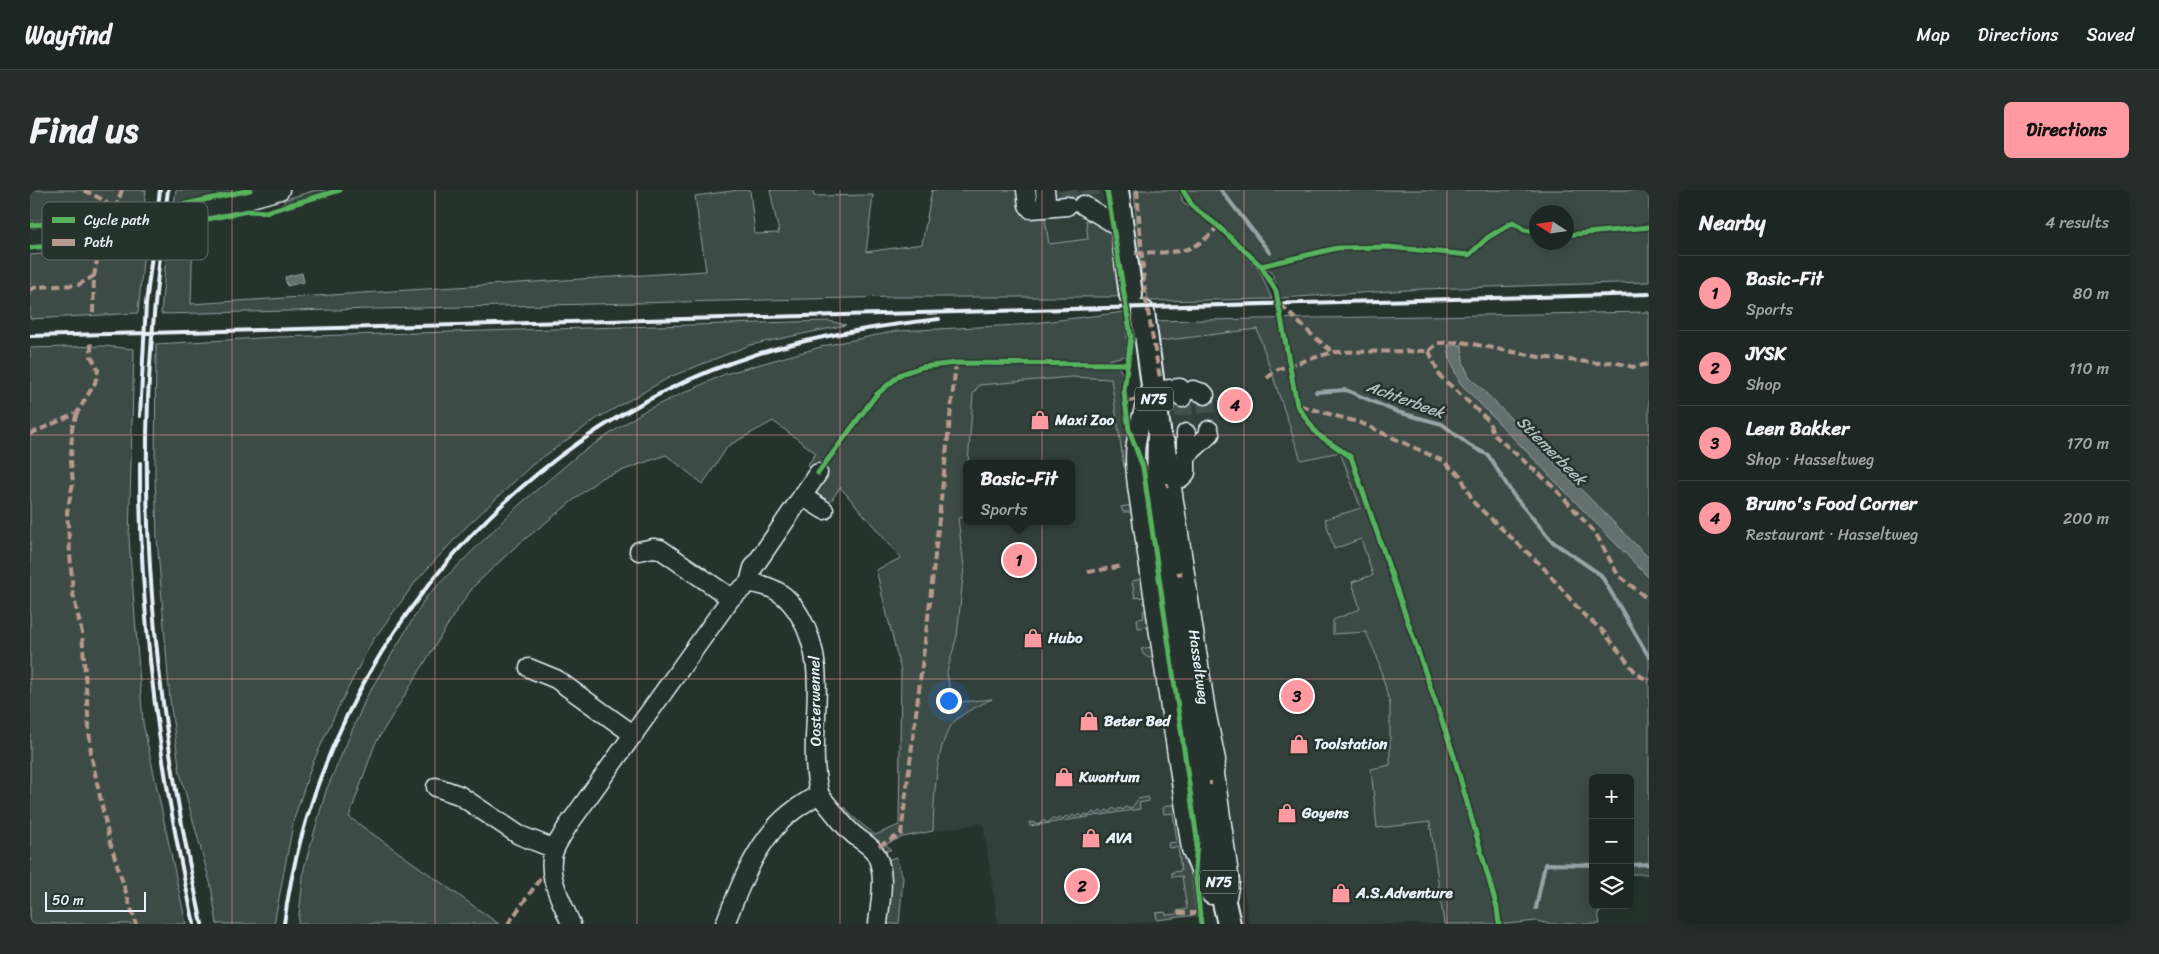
<!DOCTYPE html>
<meta charset="utf-8">
<style>
body{margin:0;font-family:Sriracha,sans-serif;background:#252e2a;color:#f1f3f6}
.controls{position:absolute;right:15px;bottom:15px;display:grid;overflow:hidden;border-radius:8px;box-shadow:0 5px 20px #0002}
.controls button{width:45px;height:45px;display:grid;place-items:center;padding:0;border:0;border-bottom:1px solid #3a4340;background:#1c2622;color:#f1f3f6;font:25px sans-serif}
.compass{position:absolute;left:1499px;top:15px;width:45px;height:45px;border-radius:50%;background:#1c2622;box-shadow:0 5px 20px #0002;rotate:282deg}
.scale{position:absolute;left:15px;bottom:12px;width:101px;box-sizing:border-box;padding-left:5px;border:2px solid #e8f1f8;border-top:0;font-size:14px;line-height:18px;white-space:nowrap;color:#e8f1f8;-webkit-text-stroke:4px #26332d;paint-order:stroke}
.you{position:absolute;left:918px;top:510px;width:18px;height:18px;margin:-12px;border:4px solid #fff;border-radius:50%;background:#1a73e8;box-shadow:0 0 0 8px #1a73e833}
.badge{display:grid;place-items:center;width:32px;height:32px;border-radius:50%;background:#ff9aa2;color:#111;font-size:16px;font-weight:700}
.pin{position:absolute;translate:-50% -50%;border:2px solid #fff;box-shadow:0 1px 5px #0006}
.popup{position:absolute;left:933px;top:270px;width:112px;height:65px;box-sizing:border-box;display:grid;place-content:center;border-radius:8px;background:#1c2622;filter:drop-shadow(0 1px 4px #0005);font-size:16px;white-space:nowrap;color:#a0a5a5}
.popup b{font-size:19px;color:#f1f3f6}
.popup::after{content:'';position:absolute;left:50%;top:100%;margin-left:-10px;border:10px solid transparent;border-top-color:#1c2622}
.list{margin:0;padding:0;list-style:none}
h2{display:flex;justify-content:space-between;align-items:center;height:65px;margin:0;padding:0 20px;font-size:21px}
h2 small{font-size:16px;font-weight:400;color:#a0a5a5}
.list li{display:grid;grid-template-columns:32px 1fr auto;gap:15px;align-items:center;box-sizing:border-box;height:75px;padding:0 20px;border-top:1px solid #3a4340}
.list b{display:block;font-size:19px;white-space:nowrap}
.list p{margin:0;font-size:16px;white-space:nowrap;color:#a0a5a5}
.list em{font-size:16px;font-style:normal;color:#a0a5a5}
.icon{flex:none;width:28px;height:28px;fill:none;stroke:currentColor;stroke-width:2;stroke-linecap:round;stroke-linejoin:round}
.map{position:relative;flex:none;width:1619px;height:734px;overflow:hidden;border-radius:8px}
header{display:flex;align-items:center;gap:30px;box-sizing:border-box;height:70px;padding:0 25px;background:#1c2622;border-bottom:1px solid #3a4340}
header strong{font-size:24px}
nav{display:flex;gap:28px;margin-inline-start:auto;font-size:18px}
.intro{display:flex;align-items:center;justify-content:space-between;box-sizing:border-box;height:120px;padding:0 30px}
h1{margin:0;font-size:35px}
.button{padding:12px 22px;border-radius:8px;background:#ff9aa2;color:#111;font-size:18px;font-weight:700}
main{display:flex;gap:30px;padding:0 30px}
aside{flex:1;background:#1c2622;border-radius:8px;box-shadow:0 5px 20px #0002}
.map>svg:first-child{display:block}
</style>
<header>
<strong>Wayfind</strong>
<nav><a>Map</a><a>Directions</a><a>Saved</a></nav>
</header>
<div class="intro"><h1>Find us</h1><a class="button">Directions</a></div>
<main>
<div class="map">
<svg width="1619" height="734" viewBox="0 0 1619 734">
<rect width="100%" height="100%" fill="#26332d"/>
<filter id="ink" filterUnits="userSpaceOnUse"><feTurbulence type="fractalNoise" baseFrequency=".02" numOctaves="2"/><feDisplacementMap in="SourceGraphic" scale="10" xChannelSelector="R" yChannelSelector="G"/><feConvolveMatrix kernelMatrix="1 2 1 2 8 2 1 2 1" color-interpolation-filters="sRGB"/></filter>
<g filter="url(#ink)">
<path fill="#333f3a" d="M 962,0 L 1072,0 L 1079,53 L 985,61 Z
M 1227,139 L 1271,270 L 1310,262 L 1331,318 L 1296,329 L 1331,349 L 1343,385 L 1330,419 L 1303,430 L 1304,444 L 1336,442 L 1347,467 L 1360,514 L 1360,575 L 1341,579 L 1347,638 L 1400,632 L 1414,734 L 1218,734 L 1213,693 L 1207,693 L 1141,245 L 1132,226 L 1122,152 Z
M 1042,187 L 1081,189 L 1102,304 L 1166,725 L 1101,734 L 968,734 L 953,633 L 903,641 L 904,603 L 914,549 L 924,531 L 960,509 L 931,512 L 921,509 L 917,482 L 927,446 L 934,377 L 928,328 L 936,327 L 936,331 L 1042,331 L 1042,274 L 938,274 L 943,204 L 949,195 Z"/>
<path fill="#3e4b47" stroke="#939ea0" fill-rule="evenodd" d="M 0,0 L 116,0 L 114,17 L 83,24 L 0,31 Z
M 146,0 L 207,0 L 144,14 Z
M 286,0 L 302,1 L 255,14 L 253,10 Z
M 709,0 L 720,0 L 725,44 L 749,43 L 740,0 L 783,0 L 784,6 L 843,5 L 836,62 L 892,54 L 902,0 L 991,0 L 1014,22 L 1019,54 L 1058,49 L 1056,30 L 1079,37 L 1093,106 L 1084,107 L 864,107 L 131,124 L 138,44 L 163,38 L 161,114 L 676,81 L 665,6 Z
M 1104,0 L 1150,0 L 1153,13 L 1179,31 L 1229,80 L 1242,109 L 1118,111 L 1117,103 L 1113,102 Z
M 1155,0 L 1619,0 L 1619,92 L 1394,99 L 1251,108 L 1242,83 L 1198,40 L 1158,9 ZM 1506,22 L 1536,22 L 1536,52 L 1506,52 Z
M 115,51 L 108,123 L 0,129 L 0,65 L 85,58 Z
M 1095,122 L 1097,150 L 1095,166 L 1078,170 L 1078,175 L 1087,175 L 1093,184 L 1093,212 L 1101,256 L 1097,280 L 1094,277 L 1081,189 L 1042,187 L 949,195 L 943,204 L 938,274 L 936,274 L 936,327 L 928,328 L 934,377 L 927,446 L 917,482 L 921,509 L 931,512 L 962,509 C 950,515 934,522 925,531 C 905,550 904,614 903,641 L 873,647 L 856,654 L 861,660 L 854,661 C 842,645 825,636 814,621 L 815,617 L 821,625 L 845,645 L 869,635 L 871,481 L 846,380 L 871,368 L 810,297 L 798,316 C 784,306 786,300 793,287 L 777,276 L 786,263 L 743,231 L 698,256 L 673,294 L 636,265 L 571,288 L 484,358 L 444,396 L 425,423 L 345,554 L 319,627 L 469,734 L 268,734 L 274,678 L 296,601 L 337,506 L 396,407 L 489,315 L 548,265 L 614,221 L 695,184 L 798,155 L 867,141 L 988,135 Z
M 1619,122 L 1619,684 L 1600,684 L 1600,588 L 1563,588 L 1563,715 L 1581,716 L 1568,723 L 1570,734 L 1520,734 L 1506,731 L 1478,734 L 1414,734 L 1400,632 L 1347,638 L 1341,579 L 1360,575 L 1360,514 L 1347,467 L 1336,442 L 1303,444 L 1303,430 L 1330,419 L 1322,392 L 1343,385 L 1331,349 L 1304,359 L 1295,329 L 1331,318 L 1310,262 L 1271,270 L 1227,139 L 1122,152 L 1119,131 Z
M 799,131 L 816,135 L 720,155 L 640,187 L 566,229 L 502,275 L 435,338 L 387,390 L 341,453 L 308,518 L 281,577 L 264,629 L 244,734 L 187,734 L 181,696 L 150,583 L 140,510 L 127,348 L 125,284 L 126,154 L 248,147 Z
M 74,156 L 104,159 L 99,349 L 113,533 L 156,734 L 0,734 L 0,158 Z
M 1107,314 L 1128,467 L 1119,468 L 1114,465 L 1111,459 L 1121,457 L 1118,437 L 1108,438 L 1107,429 L 1114,428 L 1113,421 L 1116,420 L 1114,407 L 1105,408 L 1102,391 L 1111,389 L 1101,322 L 1093,322 L 1091,317 Z
M 1118,607 L 1119,611 L 1109,613 L 1110,619 L 1000,636 L 999,632 L 1010,634 L 1013,630 L 1018,633 L 1022,628 L 1027,630 L 1030,627 L 1033,629 L 1036,626 L 1040,628 L 1043,625 L 1046,627 L 1049,624 L 1053,627 L 1055,624 L 1059,626 L 1063,622 L 1067,624 L 1070,621 L 1074,623 L 1076,620 L 1080,622 L 1083,618 L 1087,621 L 1089,618 L 1093,620 L 1095,617 L 1101,619 L 1108,609 Z
M 1138,615 L 1146,615 L 1163,671 L 1161,682 L 1166,725 L 1127,730 L 1126,723 L 1135,722 L 1136,725 L 1147,724 L 1147,721 L 1157,719 L 1152,686 L 1142,687 L 1142,682 L 1151,681 L 1148,657 L 1139,658 L 1138,653 L 1147,652 L 1143,623 L 1134,624 L 1133,618 Z
M 866,667 L 873,687 L 869,734 L 856,734 L 860,683 L 857,670 Z"/>
<path fill="#636f6d" stroke="#98a3a5" d="M 272,83 L 274,92 L 257,96 L 255,87 Z
M 1418,155 L 1432,155 L 1433,172 L 1439,186 L 1619,368 L 1619,388 L 1430,193 L 1420,170 Z"/>
<g fill="none" stroke-linecap="round" stroke-linejoin="round">
<path stroke="#98a3a5" stroke-width="4" d="M 1191,0 L 1240,63
M 1286,202 L 1316,200 L 1367,222 L 1412,234 L 1439,255 L 1458,265 L 1484,306 L 1523,352 L 1571,385 L 1619,467
M 1600,675 L 1619,674
M 1506,718 L 1515,674 L 1563,675"/>
<path stroke="#43504b" stroke-width="18" stroke-dasharray="18 9" stroke-linecap="butt" d="M 1038,0 L 1040,15
M 1060,0 L 1061,6
M 1175,205 L 1179,240
M 1152,208 L 1156,243"/>
<defs>
<path id="minor" d="M 996,0 L 998,15 L 1001,19 L 1037,16
M 1015,0 L 1017,18
M 1053,15 L 1093,39
M 164,24 L 250,0
M 0,48 L 90,39
M 1163,200 L 1173,203 L 1175,205
M 1123,201 L 1150,198 L 1152,208
M 1114,218 C 1105,251 1103,262 1107,296 L 1161,659 L 1181,705
M 1135,252 L 1176,521 L 1186,570 L 1185,584 L 1200,692 L 1197,707
M 1155,267 L 1180,244 L 1179,240
M 1142,289 L 1151,288 L 1156,283 L 1156,243
M 772,306 L 794,320
M 609,361 L 623,358 L 630,359 L 701,408
M 719,393 L 723,378 L 788,283
M 499,478 L 526,489 L 604,545
M 406,597 L 429,605 L 489,645 L 525,659
M 541,734 C 532,711 514,683 525,658 C 529,650 533,644 537,637 L 701,408 L 719,393 C 743,395 758,405 770,426 C 803,483 775,542 789,602 C 791,609 800,617 804,623 C 810,630 815,637 822,643 C 828,649 837,653 843,660 C 858,679 850,712 848,734
M 695,734 C 708,701 721,666 744,639 C 756,624 774,613 789,604"/>
<path id="major" d="M 1087,0 L 1101,105
M 1113,122 L 1129,240 L 1128,296 L 1180,651 L 1199,734"/>
</defs>
<use href="#minor" stroke="#e8f1f8" stroke-width="21"/>
<use href="#major" stroke="#e8f1f8" stroke-width="26"/>
<use href="#minor" stroke="#26332d" stroke-width="18"/>
<use href="#major" stroke="#26332d" stroke-width="22"/>
<path stroke="#e8f1f8" stroke-width="4" d="M 138,0 C 129,70 121,140 118,210 C 111,387 134,562 172,734
M 0,146 L 1619,104
M 110,226 L 116,114 L 130,0
M 110,273 C 109,429 130,583 164,734
M 254,734 C 288,476 475,245 724,165 C 784,146 846,136 909,129"/>
<defs>
<path id="minor-bridge" d="M 90,39 L 164,24"/>
</defs>
<use href="#minor-bridge" stroke="#e8f1f8" stroke-width="21" stroke-linecap="butt"/>
<use href="#minor-bridge" stroke="#26332d" stroke-width="18"/>
<path stroke="#b69a8f" stroke-width="4" stroke-dasharray="8 4" stroke-linecap="butt" d="M 54,0 L 73,10 L 85,21
M 1107,0 L 1115,105 L 1130,188
M 1105,63 C 1143,61 1161,68 1188,36
M 0,100 L 6,97 L 48,95 L 64,86
M 1251,115 L 1283,146 L 1303,162
M 63,123 L 64,86 L 71,50 L 82,28 L 92,0
M 1399,161 L 1410,186 L 1458,230 L 1464,245 L 1523,296 L 1566,344 L 1588,385 L 1619,410
M 1237,188 L 1248,179 L 1303,162 L 1399,161 L 1408,153 L 1432,152 L 1509,167 L 1568,173 L 1584,172 L 1603,177 L 1619,174
M 1117,208 L 1121,207
M 1099,211 L 1109,209
M 1271,216 L 1331,233 L 1411,270 L 1430,285 L 1444,313 L 1512,376 L 1553,424 L 1572,440 L 1607,484 L 1619,491
M 47,223 L 42,238 L 41,272 L 43,293 L 37,322 L 43,404 L 52,443 L 61,564 L 79,649 L 106,734
M 0,244 L 47,223 L 65,193 L 68,180 L 61,166 L 61,151
M 1136,295 L 1139,295
M 1058,382 L 1093,376
M 1147,384 L 1152,383
M 1179,593 L 1182,593
M 849,656 L 871,644 L 900,411 L 926,173
M 1148,723 L 1170,723
M 478,734 L 510,689 L 515,688"/>
<defs>
<path id="cycleway" d="M 1077,0 L 1101,147 L 1094,200 L 1095,211 L 1099,240 L 1113,277 L 1167,649 L 1165,681 L 1171,734
M 1153,0 L 1163,17 L 1188,36 L 1231,76 L 1246,101 L 1267,215 L 1287,244 L 1321,267 L 1423,563 L 1467,718 L 1469,734
M 0,35 L 91,28 L 220,0
M 1536,45 L 1619,37
M 0,58 L 71,50 L 218,21 L 236,22 L 310,0
M 1231,76 L 1307,58 L 1358,57 L 1439,65 L 1457,48 L 1483,32 L 1494,40 L 1506,42
M 788,283 L 846,205 L 871,184 L 892,177 L 926,173 L 1098,174"/>
</defs>
<use href="#cycleway" stroke="#26332d" stroke-width="8"/>
<use href="#cycleway" stroke="#56b35d" stroke-width="5"/>
</g>
</g>
<path fill="none" stroke="#ff9aa2" stroke-width="1" stroke-opacity="0.55" d="M 202,0 L 202,734M 405,0 L 405,734M 607,0 L 607,734M 810,0 L 810,734M 1012,0 L 1012,734M 1214,0 L 1214,734M 1417,0 L 1417,734M 0,245 L 1619,245M 0,489 L 1619,489"/>
<defs>
<symbol id="shop-bare" viewBox="-9 -9 18 18"><path d="M-5-2.5h2.3a2.7 3.5 0 0 1 5.4 0H5L5.5 6h-11ZM-1.5-2.5h3a1.5 2.3 0 0 0-3 0Z" fill="#ff9aa2" stroke="#26332d" stroke-width="2.5" paint-order="stroke"/></symbol>
</defs>
<g fill-rule="evenodd">
<use href="#shop-bare" x="996" y="216" width="28" height="28"/>
<use href="#shop-bare" x="989" y="434" width="28" height="28"/>
<use href="#shop-bare" x="1045" y="517" width="28" height="28"/>
<use href="#shop-bare" x="1255" y="540" width="28" height="28"/>
<use href="#shop-bare" x="1020" y="573" width="28" height="28"/>
<use href="#shop-bare" x="1243" y="609" width="28" height="28"/>
<use href="#shop-bare" x="1047" y="634" width="28" height="28"/>
<use href="#shop-bare" x="1297" y="689" width="28" height="28"/>
</g>
<g text-anchor="middle" stroke-width="5" stroke-linejoin="round" paint-order="stroke">
<g fill="#26332d" stroke="#aeb8bb" stroke-width="1">
<rect x="1105" y="197.5" width="38" height="23" rx="4"/>
<rect x="1170" y="680.5" width="38" height="23" rx="4"/>
</g>
<g font-size="14" font-weight="bold" fill="#e8f1f8">
<text x="1124" y="214">N75</text>
<text x="1189" y="697">N75</text>
</g>
<g font-size="15" font-weight="bold" fill="#e8f1f8" stroke="#26332d" text-anchor="start">
<text x="1025" y="235">Maxi Zoo</text>
<text x="1018" y="453">Hubo</text>
<text x="1074" y="536">Beter Bed</text>
<text x="1284" y="559">Toolstation</text>
<text x="1049" y="592">Kwantum</text>
<text x="1272" y="628">Goyens</text>
<text x="1076" y="653">AVA</text>
<text x="1326" y="708">A.S.Adventure</text>
</g>
<g font-size="15" fill="#e8f1f8" stroke="#26332d">
<text transform="translate(1169 477) rotate(82)" y="5">Hasseltweg</text>
<text transform="translate(785 511) rotate(-91)" y="5">Oosterwennel</text>
</g>
<g font-size="16" font-style="italic" fill="#b3bdc0" stroke="#26332d">
<text transform="translate(1376 209) rotate(20)" y="6">Achterbeek</text>
<text transform="translate(1522 260) rotate(45)" y="6">Stiemerbeek</text>
</g>
</g>
<rect x="12" y="12" width="166" height="58" rx="8" fill="#26332d" stroke="#606c6a" stroke-width="1"/>
<rect x="22" y="27" width="23" height="6" fill="#56b35d"/>
<rect x="22" y="49" width="23" height="7" fill="#b69a8f"/>
<g font-size="14" fill="#e8f1f8">
<text x="54" y="35">Cycle path</text>
<text x="54" y="57">Path</text>
</g>
</svg>
<div class="controls">
<button>+</button>
<button>−</button>
<button><svg class="icon" aria-label="layers" viewBox="0 0 24 24"><path d="M12 4l9 5-9 5-9-5zM3 14l9 5 9-5"/></svg></button>
</div>
<svg class="compass" viewBox="-18 -18 36 36"><path d="M0-13l5 13h-10z" fill="#e53935"/><path d="M0 13l5-13h-10z" fill="#a0a5a5"/></svg>
<div class="scale">50 m</div>
<div class="you"></div>
<div class="pin badge" style="left:989px;top:370px">1</div>
<div class="popup"><b>Basic-Fit</b>Sports</div>
<div class="pin badge" style="left:1052px;top:696px">2</div>
<div class="pin badge" style="left:1267px;top:506px">3</div>
<div class="pin badge" style="left:1205px;top:215px">4</div>
</div>
<aside>
<h2>Nearby<small>4 results</small></h2>
<ul class="list">
<li><span class="badge">1</span><div><b>Basic-Fit</b><p>Sports</p></div><em>80 m</em></li>
<li><span class="badge">2</span><div><b>JYSK</b><p>Shop</p></div><em>110 m</em></li>
<li><span class="badge">3</span><div><b>Leen Bakker</b><p>Shop · Hasseltweg</p></div><em>170 m</em></li>
<li><span class="badge">4</span><div><b>Bruno's Food Corner</b><p>Restaurant · Hasseltweg</p></div><em>200 m</em></li>
</ul>
</aside>
</main>
